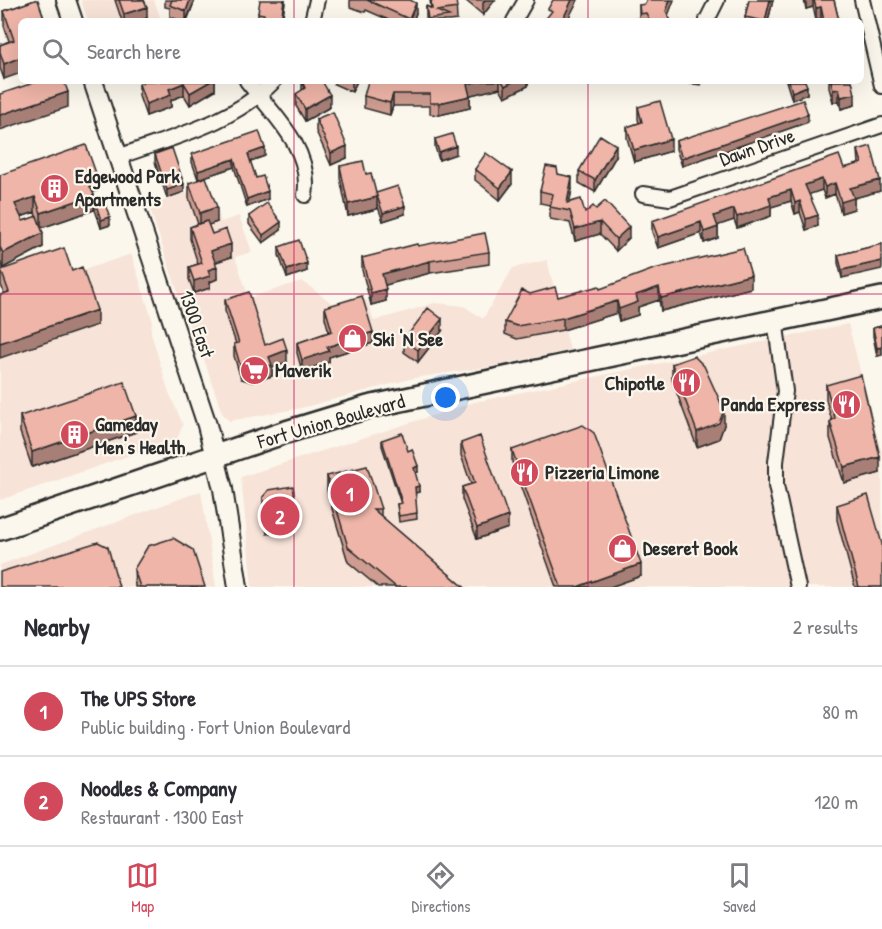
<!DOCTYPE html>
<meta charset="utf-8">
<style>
body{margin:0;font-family:"Patrick Hand",sans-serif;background:#f2f2f3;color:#2b2b33}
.you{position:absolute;left:446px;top:398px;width:21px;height:21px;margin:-15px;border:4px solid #fff;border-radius:50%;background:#1a73e8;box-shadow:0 0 0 9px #1a73e833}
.badge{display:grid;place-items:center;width:39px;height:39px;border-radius:50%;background:#d1495b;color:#fff;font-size:20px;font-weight:700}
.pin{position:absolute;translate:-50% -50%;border:3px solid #fff;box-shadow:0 2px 6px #0006}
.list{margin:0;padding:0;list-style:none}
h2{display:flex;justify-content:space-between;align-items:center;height:78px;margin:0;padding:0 24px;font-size:26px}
h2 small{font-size:20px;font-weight:400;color:#7c7c81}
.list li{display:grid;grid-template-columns:39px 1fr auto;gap:18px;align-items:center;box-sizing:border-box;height:90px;padding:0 24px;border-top:2px solid #e1e1e2}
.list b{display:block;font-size:22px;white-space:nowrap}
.list p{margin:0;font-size:20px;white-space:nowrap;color:#7c7c81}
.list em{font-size:20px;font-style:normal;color:#7c7c81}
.icon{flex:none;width:33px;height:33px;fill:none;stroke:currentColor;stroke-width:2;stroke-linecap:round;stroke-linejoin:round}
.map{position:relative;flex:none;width:882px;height:587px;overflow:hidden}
.search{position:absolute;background:#fff;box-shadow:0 6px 24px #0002;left:18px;right:18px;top:18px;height:66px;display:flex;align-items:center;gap:15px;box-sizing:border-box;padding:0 21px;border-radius:9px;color:#7c7c81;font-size:22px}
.sheet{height:258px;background:#fff}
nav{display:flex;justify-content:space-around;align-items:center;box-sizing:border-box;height:84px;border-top:2px solid #e1e1e2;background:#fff;font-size:16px;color:#7c7c81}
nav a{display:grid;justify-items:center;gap:3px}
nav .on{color:#d1495b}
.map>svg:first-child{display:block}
</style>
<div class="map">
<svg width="882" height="587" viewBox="0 0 882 587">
<rect width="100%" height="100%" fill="#fbf7ec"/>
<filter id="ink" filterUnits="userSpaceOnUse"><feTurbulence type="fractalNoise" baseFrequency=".0167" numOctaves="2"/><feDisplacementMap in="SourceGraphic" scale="12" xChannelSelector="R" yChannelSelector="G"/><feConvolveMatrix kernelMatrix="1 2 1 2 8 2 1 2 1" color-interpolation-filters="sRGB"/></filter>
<g filter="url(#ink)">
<path fill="#f7e3d8" d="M 81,0 L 154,0 L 161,20 L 88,21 Z
M 209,185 L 221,222 L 239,216 L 252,252 L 235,257 L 249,298 L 302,281 L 340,309 L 367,300 L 374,321 L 435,303 L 464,306 L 483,319 L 513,268 L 547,260 L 570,350 L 488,367 L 414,378 L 301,408 L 229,421 L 222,413 L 204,359 L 185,314 L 149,206 Z
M 131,254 L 152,319 L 151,333 L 168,390 L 183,425 L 177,439 L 0,500 L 0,299 Z
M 848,324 L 882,454 L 882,587 L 252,587 L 241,477 L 475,402 Z
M 201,491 L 216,587 L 0,587 L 0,565 Z"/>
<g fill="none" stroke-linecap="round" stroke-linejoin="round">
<defs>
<path id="street" d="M 862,0 L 882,86
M 707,20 L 717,0
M 312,21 L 317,0
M 514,21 L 526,0
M 247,81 C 273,114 313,150 305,195
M 118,157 C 172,137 232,124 274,81
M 643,194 L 670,198 L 882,125
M 775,320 L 785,391 L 776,462 L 776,486 L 798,587"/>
<path id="secondary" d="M 66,0 L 73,21
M 93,81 L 207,425 L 223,489 L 238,587"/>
<path id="primary" d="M 0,529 L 286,432 L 368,407 L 882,298"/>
</defs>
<use href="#street" stroke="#2b2b2b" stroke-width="18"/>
<use href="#secondary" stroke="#2b2b2b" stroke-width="22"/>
<use href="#primary" stroke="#2b2b2b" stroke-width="26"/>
<use href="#street" stroke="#fbf7ec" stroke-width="14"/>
<use href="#secondary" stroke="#fbf7ec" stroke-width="18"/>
<use href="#primary" stroke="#fbf7ec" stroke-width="21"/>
</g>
<path fill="#ce9c90" stroke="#2b2b2b" stroke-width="1.5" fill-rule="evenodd" d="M 35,0 L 4,79 L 0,68 L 0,45 L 9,41 L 4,26 L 4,11 Z
M 115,0 L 144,0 L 147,18 L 139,21 L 122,21 Z
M 165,0 L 195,0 L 187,21 L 175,21 L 179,20 L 170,17 L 170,8 L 165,7 Z
M 285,0 L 282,21 L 258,21 L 258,13 Z
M 350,0 L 410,0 L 416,13 L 413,21 L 391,21 L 366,10 L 365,12 L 350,7 Z
M 430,0 L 456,0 L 457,20 L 449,21 L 426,21 L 426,6 L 431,8 Z
M 465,0 L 495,0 L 483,15 Z
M 749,0 L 773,0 L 768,21 L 745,21 L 745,17 Z
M 804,0 L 834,0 L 839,21 L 821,21 L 821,19 L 816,20 L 813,7 L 806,9 Z
M 639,5 L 668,16 L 671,21 L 639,21 Z
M 215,81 L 215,90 L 190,105 L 184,95 L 171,100 L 171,107 L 146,116 L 139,96 L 139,84 Z
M 302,81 L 330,107 L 305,121 L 296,106 L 296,94 L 302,91 Z
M 334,81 L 357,81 L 352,92 L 334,84 Z
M 405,81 L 528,81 L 528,86 L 505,97 L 500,88 L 470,95 L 470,108 L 439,115 L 430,114 L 430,106 L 393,106 L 390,115 L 364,108 L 364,96 L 405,84 Z
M 685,81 L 701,81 L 701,85 L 685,83 Z
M 786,81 L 805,81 L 807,94 L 792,100 Z
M 829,81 L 852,81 L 855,105 L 841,109 L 839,101 L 833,102 L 829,88 Z
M 638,107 L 671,151 L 634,162 L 627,138 L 627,127 L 639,123 L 638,119 Z
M 316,119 L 347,158 L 331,165 L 316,131 Z
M 808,122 L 682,166 L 676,149 L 676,141 Z
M 435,139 L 456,154 L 439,160 L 435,147 Z
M 858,150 L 880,191 L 854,198 L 854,209 L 841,213 L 835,194 L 825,198 L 822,190 L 809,194 L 818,226 L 806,230 L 800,212 L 795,214 L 791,201 L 771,207 L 771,216 L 737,228 L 734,220 L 718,225 L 718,238 L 704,243 L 701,233 L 658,248 L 652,232 L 652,221 L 859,164 Z
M 155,154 L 184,192 L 167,198 L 155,162 Z
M 192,154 L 265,156 L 250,161 L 256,178 L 268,199 L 247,207 L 234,167 L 198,179 L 192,162 Z
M 616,156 L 595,192 L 579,183 L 579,171 Z
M 340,166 L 366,174 L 376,193 L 405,214 L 383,221 L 377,204 L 377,209 L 348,216 L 340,178 Z
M 475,169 L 512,184 L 500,200 L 475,180 Z
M 558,174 L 572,189 L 569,203 L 585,213 L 629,238 L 616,251 L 600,234 L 575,241 L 570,223 L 550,219 L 550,205 L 540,203 L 540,191 Z
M 0,175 L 97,191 L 92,192 L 94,210 L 41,228 L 43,247 L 3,268 L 0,261 ZM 35,212 L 36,217 L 23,221 L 21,217 Z
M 189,183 L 217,222 L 208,225 L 212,234 L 231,257 L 215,262 L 217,279 L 210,282 L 210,288 L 194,293 L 189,279 L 189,267 L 198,264 L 190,239 L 190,227 L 198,224 L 189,198 Z
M 95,202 L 110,225 L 101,228 L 95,210 Z
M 249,216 L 281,230 L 263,243 L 249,224 Z
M 882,244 L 842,278 L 838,263 L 838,255 Z
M 418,246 L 489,252 L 489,264 L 430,273 L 385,285 L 386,301 L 371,305 L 362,270 L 362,258 Z
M 279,247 L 307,271 L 287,278 L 279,255 Z
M 1,270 L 72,271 L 97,325 L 4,293 L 1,285 Z
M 751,288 L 661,311 L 659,300 L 638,307 L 638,315 L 619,321 L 617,313 L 563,330 L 517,339 L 505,334 L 505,322 L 558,297 L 600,289 Z
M 225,300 L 265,345 L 287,362 L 272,367 L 272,376 L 252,382 L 241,379 L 234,356 L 234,344 L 236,344 L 225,311 Z
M 325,307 L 373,343 L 329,357 L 329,362 L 302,371 L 297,353 L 297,343 L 329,332 L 325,318 Z
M 882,326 L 882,355 L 877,356 L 873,336 L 873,328 Z
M 442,331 L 418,362 L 404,352 L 404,340 Z
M 672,364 L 724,425 L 719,439 L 697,447 L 672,380 Z
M 826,385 L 880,473 L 844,483 L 830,438 L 830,422 L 832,421 L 826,400 Z
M 20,416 L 136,432 L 32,467 L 20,432 Z
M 382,440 L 408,451 L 418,472 L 415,473 L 419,492 L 415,493 L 417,519 L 399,522 L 397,504 L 401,504 L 382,446 Z
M 461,443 L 508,528 L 477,539 L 462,499 L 462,487 L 471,484 L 461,455 Z
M 512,450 L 641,576 L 610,587 L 556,587 L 512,462 Z
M 327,476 L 381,509 L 381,516 L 464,587 L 378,587 L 348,562 L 327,492 Z
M 269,490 L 297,523 L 292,531 L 267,534 L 263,508 L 263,497 Z
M 837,505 L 882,587 L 855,587 L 837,520 Z
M 134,569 L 205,587 L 135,587 Z"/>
<path fill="#a77f76" stroke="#2b2b2b" stroke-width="1.5" d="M 190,0 L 195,0 L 186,21 L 186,11 Z
M 284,0 L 285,0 L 285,3 L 282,21 L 281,21 Z
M 485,0 L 495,0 L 483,15 L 483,3 Z
M 572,0 L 578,0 L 567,21 L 562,21 Z
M 670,0 L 674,0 L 666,21 L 666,11 Z
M 770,0 L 773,0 L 768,21 L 765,21 Z
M 806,0 L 813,0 L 813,7 L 806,9 Z
M 416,3 L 416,13 L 413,21 L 409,21 Z
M 147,7 L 147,18 L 139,21 L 124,21 L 124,14 Z
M 821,7 L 821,19 L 816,20 L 816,8 Z
M 21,57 L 21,73 L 4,79 L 4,64 Z
M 211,81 L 215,81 L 215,90 L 190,105 L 190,93 Z
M 352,81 L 357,81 L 352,92 Z
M 479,81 L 500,81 L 500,88 L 467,96 L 467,84 Z
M 514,81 L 528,81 L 528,86 L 505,97 L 505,86 Z
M 184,83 L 184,95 L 171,100 L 171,107 L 146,116 L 146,104 L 169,89 Z
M 807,86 L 807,94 L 792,100 L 792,92 Z
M 839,89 L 839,101 L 833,102 L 833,90 Z
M 68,92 L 68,107 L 0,130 L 0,115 Z
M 393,94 L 393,106 L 390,115 L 390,103 Z
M 855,94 L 855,105 L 841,109 L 841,97 Z
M 330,95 L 330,107 L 305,121 L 305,109 Z
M 470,96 L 470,108 L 439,115 L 439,103 Z
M 808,114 L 808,122 L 682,166 L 682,158 Z
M 671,139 L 671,151 L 634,162 L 634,150 Z
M 616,145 L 616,156 L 595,192 L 595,180 Z
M 347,146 L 347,158 L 331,165 L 331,153 Z
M 456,146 L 456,154 L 439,160 L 439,152 Z
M 265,148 L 265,156 L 248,162 L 248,154 Z
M 234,159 L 234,167 L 198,179 L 198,171 Z
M 512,172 L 512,184 L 500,200 L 500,188 Z
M 97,176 L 97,191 L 87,194 L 87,180 Z
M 572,177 L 572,189 L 568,211 L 567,203 Z
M 822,179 L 822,190 L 805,196 L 805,185 Z
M 880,180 L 880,191 L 854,198 L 854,209 L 841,213 L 841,202 L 850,188 Z
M 835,183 L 835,194 L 825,198 L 825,187 Z
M 184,184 L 184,192 L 167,198 L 167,190 Z
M 791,190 L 791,201 L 771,207 L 771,216 L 737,228 L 737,217 L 769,197 Z
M 268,191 L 268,199 L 247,207 L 247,199 Z
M 94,195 L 94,210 L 41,228 L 41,213 Z
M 35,197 L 35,212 L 15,219 L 15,204 Z
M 377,197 L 377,209 L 348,216 L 348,204 Z
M 800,201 L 800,212 L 795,214 L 795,203 Z
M 405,206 L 405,214 L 383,221 L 383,213 Z
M 217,207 L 217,222 L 200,228 L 200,213 Z
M 734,209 L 734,220 L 714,227 L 714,216 Z
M 818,215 L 818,226 L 806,230 L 806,219 Z
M 110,217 L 110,225 L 101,228 L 101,220 Z
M 281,222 L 281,230 L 263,243 L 263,235 Z
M 600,222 L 600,234 L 575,241 L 575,229 Z
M 701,222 L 701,233 L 658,248 L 658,237 Z
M 629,227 L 629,238 L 616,251 L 616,239 Z
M 718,227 L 718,238 L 704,243 L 704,232 Z
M 43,233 L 43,247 L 3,268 L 3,253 Z
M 231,244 L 231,257 L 211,264 L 211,251 Z
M 430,261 L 430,273 L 382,286 L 382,274 Z
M 882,261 L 882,269 L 842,278 L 842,270 Z
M 307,263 L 307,271 L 287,278 L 287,270 Z
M 217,267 L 217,279 L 210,282 L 210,288 L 194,293 L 194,281 L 208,270 Z
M 751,275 L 751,288 L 661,311 L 661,298 Z
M 659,287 L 659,300 L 638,307 L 638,315 L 619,321 L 619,309 L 636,295 Z
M 386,289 L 386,301 L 371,305 L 371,293 Z
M 617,301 L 617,313 L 563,330 L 563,318 Z
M 97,310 L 97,325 L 0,358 L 0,343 Z
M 442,319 L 442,331 L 418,362 L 418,350 Z
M 373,332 L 373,343 L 329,357 L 329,362 L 302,371 L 302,360 L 327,347 Z
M 882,347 L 882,355 L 877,356 L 877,348 Z
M 287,350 L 287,362 L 272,367 L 272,376 L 252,382 L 252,371 L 269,357 Z
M 724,410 L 724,425 L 719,439 L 697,447 L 697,432 Z
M 136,416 L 136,432 L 32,467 L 32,452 Z
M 880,457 L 880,473 L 844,483 L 844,467 Z
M 418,466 L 418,472 L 414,473 L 414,468 Z
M 419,486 L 419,492 L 415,493 L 415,487 Z
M 297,512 L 297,523 L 292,531 L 292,519 Z
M 508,516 L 508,528 L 477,539 L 477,528 Z
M 641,564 L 641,576 L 610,587 L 577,587 Z"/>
<path fill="#efb5a8" stroke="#2b2b2b" stroke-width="1.5" d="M 35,0 L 38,0 L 45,21 L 21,21 L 21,57 L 4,64 L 0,52 L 0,45 L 14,40 L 4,11 Z
M 119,0 L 144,0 L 147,7 L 124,14 Z
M 172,0 L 190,0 L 186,11 L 170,5 Z
M 260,0 L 284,0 L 281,21 L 263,21 L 264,14 L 258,13 Z
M 367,0 L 410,0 L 416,3 L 409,19 Z
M 431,0 L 456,0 L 457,8 L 437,11 L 449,16 L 428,19 L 426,6 L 432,9 Z
M 553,0 L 572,0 L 562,21 L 544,21 L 552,11 L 548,9 Z
M 647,0 L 670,0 L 666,11 L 671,21 L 650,21 L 646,13 L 640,14 L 639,5 L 645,4 Z
M 749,0 L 770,0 L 765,21 L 745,17 Z
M 814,0 L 834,0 L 839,21 L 824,21 L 821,7 L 816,8 Z
M 39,81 L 64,81 L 68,92 L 0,115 L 0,94 Z
M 146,81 L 211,81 L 190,93 L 184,83 L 169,89 L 171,95 L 146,104 L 139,84 Z
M 302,81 L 322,81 L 330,95 L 305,109 L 296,94 L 305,88 Z
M 368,81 L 393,81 L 405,84 L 405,81 L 479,81 L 467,84 L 470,96 L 439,103 L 430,103 L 430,94 L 393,94 L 390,103 L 364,96 Z
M 502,81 L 514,81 L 505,86 Z
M 789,81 L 805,81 L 807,86 L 792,92 Z
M 831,81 L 852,81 L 855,94 L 841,97 L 839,89 L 833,90 Z
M 803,100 L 808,114 L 682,158 L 676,141 Z
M 660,101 L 671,139 L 634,150 L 627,127 L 642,122 L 638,107 Z
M 333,112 L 347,146 L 331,153 L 316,119 Z
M 259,131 L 265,148 L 248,154 L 256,178 L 263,176 L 268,191 L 247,199 L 234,159 L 198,171 L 192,154 Z
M 452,134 L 456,146 L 439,152 L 435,139 Z
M 600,135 L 616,145 L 595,180 L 579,171 Z
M 86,145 L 97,176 L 87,180 L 94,195 L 41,213 L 35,197 L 15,204 L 23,221 L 37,216 L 43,233 L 3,253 L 0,247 L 0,175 Z
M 871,146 L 880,180 L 850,188 L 854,198 L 841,202 L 835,183 L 825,187 L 822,179 L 805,185 L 818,215 L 806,219 L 800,201 L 795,203 L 791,190 L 769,197 L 771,205 L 737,217 L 734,209 L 714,216 L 718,227 L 704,232 L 701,222 L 658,237 L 652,221 L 839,155 L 844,168 L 862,163 L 858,150 Z
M 172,148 L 184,184 L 167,190 L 155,154 Z
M 486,153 L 512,172 L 500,188 L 475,169 Z
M 363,161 L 366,174 L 371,173 L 377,197 L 348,204 L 340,166 Z
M 546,166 L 557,168 L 558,174 L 572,177 L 567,203 L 581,199 L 585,213 L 593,206 L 596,209 L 605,201 L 629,227 L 616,239 L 600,222 L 575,229 L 570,211 L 550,207 L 553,194 L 540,191 Z
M 206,177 L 217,207 L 200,213 L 189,183 Z
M 398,186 L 405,206 L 383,213 L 376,193 Z
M 103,199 L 110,217 L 101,220 L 95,202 Z
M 267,203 L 281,222 L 263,235 L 249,216 Z
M 207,221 L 212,234 L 226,229 L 231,244 L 211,251 L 217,267 L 208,270 L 210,276 L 194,281 L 189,267 L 202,263 L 190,227 Z
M 485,233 L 489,252 L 430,261 L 382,274 L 386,289 L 371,293 L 362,258 L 417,244 L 418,246 Z
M 299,240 L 307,263 L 287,270 L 279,247 Z
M 882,244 L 882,261 L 842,270 L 838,255 Z
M 64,248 L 72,271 L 82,267 L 97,310 L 0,343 L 0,295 L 9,292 L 1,270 Z
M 743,248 L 751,275 L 661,298 L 659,287 L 636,295 L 638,302 L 619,309 L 617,301 L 563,318 L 517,326 L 505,322 L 522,290 L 530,294 L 555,287 L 558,297 L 599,286 L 600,289 L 654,269 Z
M 249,292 L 265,345 L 283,338 L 287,350 L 269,357 L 272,365 L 252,371 L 241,368 L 234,344 L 239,343 L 225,300 Z
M 362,296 L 373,332 L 327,347 L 329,351 L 302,360 L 297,343 L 332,331 L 325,307 Z
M 428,308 L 442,319 L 418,350 L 404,340 Z
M 882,326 L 882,347 L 877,348 L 873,328 Z
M 694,356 L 704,366 L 724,410 L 719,423 L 697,432 L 672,364 Z
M 861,375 L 880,457 L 844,467 L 830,422 L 835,418 L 826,385 Z
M 124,382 L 136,416 L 32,452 L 20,416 Z
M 583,425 L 594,433 L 641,564 L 577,587 L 561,587 L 512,450 Z
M 402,433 L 408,451 L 412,449 L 418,466 L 414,468 L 419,486 L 415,487 L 417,513 L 399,516 L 397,504 L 402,503 L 382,440 Z
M 480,436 L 508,516 L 477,528 L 462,487 L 475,483 L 461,443 Z
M 367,466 L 381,509 L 373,509 L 464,587 L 396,587 L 348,547 L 327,476 Z
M 293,486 L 297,512 L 292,519 L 267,522 L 263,497 L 269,490 Z
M 868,495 L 882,544 L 882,587 L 859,587 L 837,505 Z
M 173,538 L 193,550 L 205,587 L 140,587 L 134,569 L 148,546 Z
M 98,542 L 108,547 L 119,587 L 0,587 L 0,572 Z"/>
</g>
<path fill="none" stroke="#c2185b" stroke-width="1.5" stroke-opacity="0.55" d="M 294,0 L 294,21M 588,0 L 588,21M 294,81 L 294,587M 588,81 L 588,587M 0,294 L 882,294"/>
<defs>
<symbol id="building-disc" viewBox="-11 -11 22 22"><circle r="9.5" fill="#d1495b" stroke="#fbf7ec"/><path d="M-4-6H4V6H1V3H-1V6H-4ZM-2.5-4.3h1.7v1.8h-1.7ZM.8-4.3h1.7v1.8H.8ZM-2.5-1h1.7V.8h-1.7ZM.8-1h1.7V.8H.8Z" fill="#fff"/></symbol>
<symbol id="shop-disc" viewBox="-11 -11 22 22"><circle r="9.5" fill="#d1495b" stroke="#fbf7ec"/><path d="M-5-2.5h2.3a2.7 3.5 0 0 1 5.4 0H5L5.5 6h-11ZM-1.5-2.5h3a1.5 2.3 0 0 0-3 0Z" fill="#fff"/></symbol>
<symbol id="supermarket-disc" viewBox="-11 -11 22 22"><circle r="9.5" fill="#d1495b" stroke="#fbf7ec"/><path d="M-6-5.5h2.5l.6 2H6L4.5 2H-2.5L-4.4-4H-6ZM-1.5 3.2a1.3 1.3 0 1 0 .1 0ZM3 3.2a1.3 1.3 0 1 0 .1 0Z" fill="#fff"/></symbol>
<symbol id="restaurant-disc" viewBox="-11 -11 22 22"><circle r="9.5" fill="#d1495b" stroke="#fbf7ec"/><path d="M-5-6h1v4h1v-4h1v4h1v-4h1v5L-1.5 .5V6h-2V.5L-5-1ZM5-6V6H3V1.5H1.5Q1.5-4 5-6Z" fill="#fff"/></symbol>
</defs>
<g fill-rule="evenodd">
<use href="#building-disc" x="38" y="172" width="33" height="33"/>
<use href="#shop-disc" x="336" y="322" width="33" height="33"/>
<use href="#supermarket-disc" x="238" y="354" width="33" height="33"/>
<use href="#restaurant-disc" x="670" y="366" width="33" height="33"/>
<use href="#restaurant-disc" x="830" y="388" width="33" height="33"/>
<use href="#building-disc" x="58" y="418" width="33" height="33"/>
<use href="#restaurant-disc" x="508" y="456" width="33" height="33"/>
<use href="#shop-disc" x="606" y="532" width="33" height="33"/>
</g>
<g text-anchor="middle" stroke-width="4.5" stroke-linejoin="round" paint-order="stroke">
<g font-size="20" fill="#2b2b2b" stroke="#fbf7ec">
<text transform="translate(757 147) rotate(-19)" y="7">Dawn Drive</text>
<text transform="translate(197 324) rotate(71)" y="7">1300 East</text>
<text transform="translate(331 421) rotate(-16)" y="7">Fort Union Boulevard</text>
</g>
<g font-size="20" font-weight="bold" fill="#2b2b2b" stroke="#fbf7ec" text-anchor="start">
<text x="75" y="183">Edgewood Park<tspan x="75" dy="23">Apartments</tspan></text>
<text x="373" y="346">Ski 'N See</text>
<text x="275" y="377">Maverik</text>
<text x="665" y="390" text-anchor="end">Chipotle</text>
<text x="825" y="411" text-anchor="end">Panda Express</text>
<text x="95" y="431">Gameday<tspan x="95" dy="23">Men's Health</tspan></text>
<text x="545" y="479">Pizzeria Limone</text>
<text x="643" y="555">Deseret Book</text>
</g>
</g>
</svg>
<div class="you"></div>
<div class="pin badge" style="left:350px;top:493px">1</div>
<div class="pin badge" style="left:280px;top:516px">2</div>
<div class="search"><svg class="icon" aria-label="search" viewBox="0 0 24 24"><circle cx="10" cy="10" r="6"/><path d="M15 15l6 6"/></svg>Search here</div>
</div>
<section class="sheet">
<h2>Nearby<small>2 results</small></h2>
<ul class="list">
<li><span class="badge">1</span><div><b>The UPS Store</b><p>Public building · Fort Union Boulevard</p></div><em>80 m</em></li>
<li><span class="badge">2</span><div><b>Noodles &amp; Company</b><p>Restaurant · 1300 East</p></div><em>120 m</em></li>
</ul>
</section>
<nav>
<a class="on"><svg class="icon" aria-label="map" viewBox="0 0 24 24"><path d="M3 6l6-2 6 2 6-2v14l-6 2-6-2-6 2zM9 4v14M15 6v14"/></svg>Map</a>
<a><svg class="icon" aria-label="directions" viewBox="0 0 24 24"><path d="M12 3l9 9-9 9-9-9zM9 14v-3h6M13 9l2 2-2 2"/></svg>Directions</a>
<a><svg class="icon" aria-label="saved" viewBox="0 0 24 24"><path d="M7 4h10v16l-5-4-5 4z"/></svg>Saved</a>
</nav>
